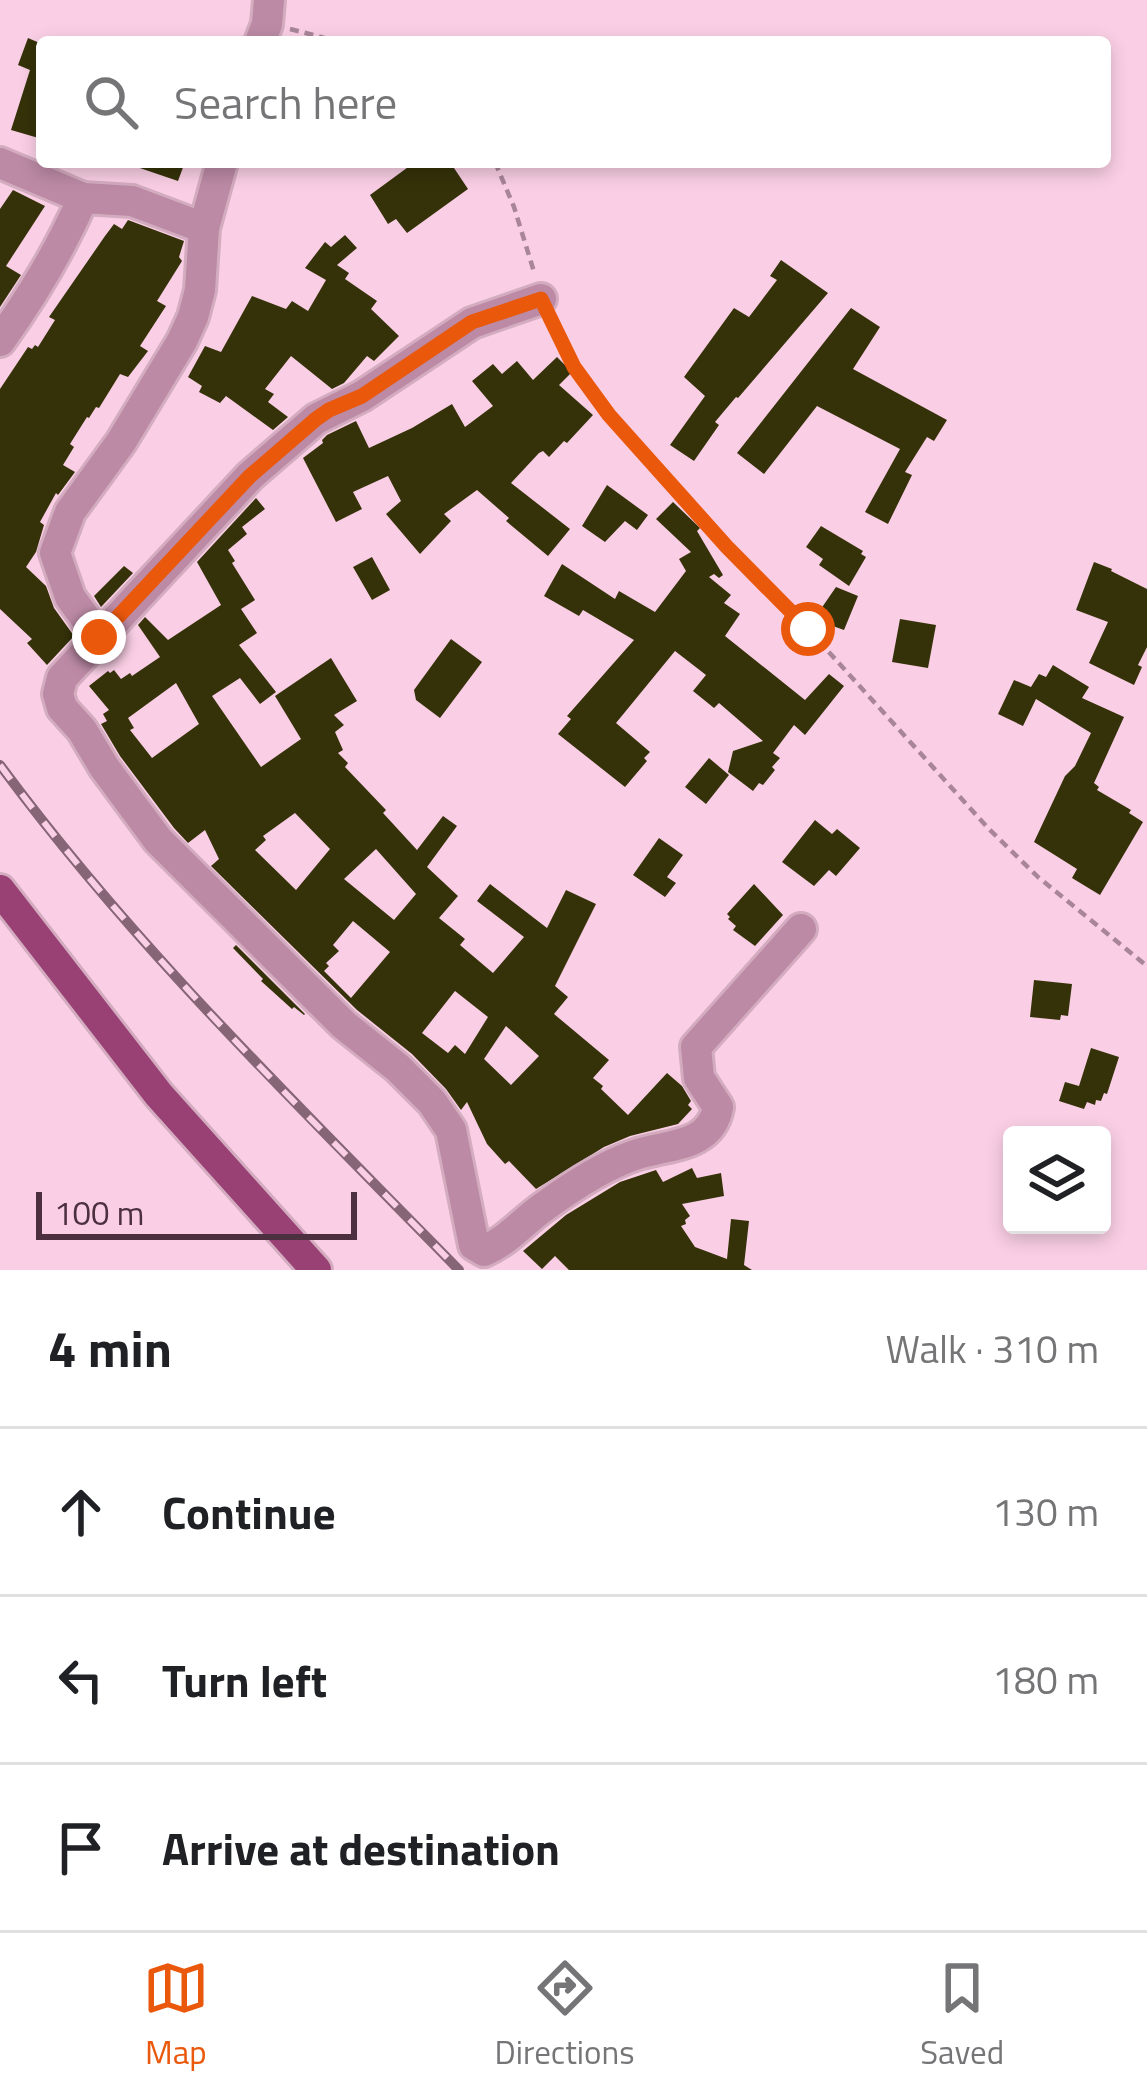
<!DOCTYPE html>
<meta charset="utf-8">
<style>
body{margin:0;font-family:"Titillium Web",sans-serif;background:#f2f2f2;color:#202124}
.controls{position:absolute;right:36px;bottom:36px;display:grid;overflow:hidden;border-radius:12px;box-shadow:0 6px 18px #0003}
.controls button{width:108px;height:108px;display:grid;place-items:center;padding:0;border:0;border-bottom:3px solid #e0e0e0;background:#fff;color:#202124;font:60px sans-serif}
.scale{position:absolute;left:36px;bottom:30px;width:321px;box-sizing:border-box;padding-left:12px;border:6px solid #4c303f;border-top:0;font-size:33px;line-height:42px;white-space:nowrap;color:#4c303f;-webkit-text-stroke:9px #facfe5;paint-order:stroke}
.stop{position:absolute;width:36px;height:36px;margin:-27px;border:9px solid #ea580c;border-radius:50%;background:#fff}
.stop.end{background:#ea580c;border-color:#fff;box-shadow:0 3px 12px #0008}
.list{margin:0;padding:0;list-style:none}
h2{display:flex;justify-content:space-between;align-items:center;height:156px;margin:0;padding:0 48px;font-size:51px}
h2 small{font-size:39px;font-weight:400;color:#757577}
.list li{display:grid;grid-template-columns:78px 1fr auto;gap:36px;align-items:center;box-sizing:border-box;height:168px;padding:0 48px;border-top:3px solid #e0e0e0}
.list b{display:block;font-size:45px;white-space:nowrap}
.list em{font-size:39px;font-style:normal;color:#757577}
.icon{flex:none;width:66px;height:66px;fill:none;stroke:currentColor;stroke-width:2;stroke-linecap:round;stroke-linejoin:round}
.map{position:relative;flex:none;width:1147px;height:1270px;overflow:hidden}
.search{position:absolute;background:#fff;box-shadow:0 6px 18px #0003;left:36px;right:36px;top:36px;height:132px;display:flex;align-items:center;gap:30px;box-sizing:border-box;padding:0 42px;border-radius:12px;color:#757577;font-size:45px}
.sheet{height:660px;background:#fff}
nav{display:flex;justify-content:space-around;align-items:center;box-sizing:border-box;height:168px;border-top:3px solid #e0e0e0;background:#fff;font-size:33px;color:#757577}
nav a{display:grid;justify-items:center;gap:6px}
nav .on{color:#ea580c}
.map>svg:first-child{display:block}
</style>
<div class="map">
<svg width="1147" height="1270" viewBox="0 0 1147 1270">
<rect width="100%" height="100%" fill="#facfe5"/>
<path fill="#353209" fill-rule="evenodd" d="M 28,38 L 42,44 L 42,139 L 11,130 L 30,70 L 18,65 Z
M 132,162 L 185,162 L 178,181 L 131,165 Z
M 415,162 L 450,162 L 468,189 L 407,233 L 396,219 L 388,224 L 370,195 Z
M 13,190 L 45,206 L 6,266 L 21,275 L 0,307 L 0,209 Z
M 128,220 L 184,241 L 179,257 L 182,261 L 157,301 L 166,306 L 140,346 L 148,351 L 128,377 L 120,374 L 99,408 L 96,407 L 89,418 L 87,417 L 70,444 L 74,447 L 63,465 L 75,472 L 58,495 L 56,493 L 40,522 L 44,525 L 36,552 L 26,567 L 46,586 L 54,608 L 74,636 L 47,665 L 27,643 L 32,639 L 0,609 L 0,389 L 28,347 L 32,349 L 35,345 L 38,347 L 55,320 L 49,317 L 105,236 L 114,224 L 122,229 Z
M 345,235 L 357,248 L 337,265 L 349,273 L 345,279 L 377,301 L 371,309 L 399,336 L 374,361 L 367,356 L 344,383 L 332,389 L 291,356 L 265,389 L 274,394 L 268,402 L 288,417 L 273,430 L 226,396 L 220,403 L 199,392 L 202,386 L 188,377 L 205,346 L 221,352 L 252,296 L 286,309 L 292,301 L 308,311 L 326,280 L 305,268 L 325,242 L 331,247 Z
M 781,260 L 828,293 L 738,398 L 736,397 L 715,422 L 719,425 L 694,461 L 670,445 L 705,396 L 684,377 L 734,308 L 749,317 L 777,280 L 770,276 Z
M 851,308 L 880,327 L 853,369 L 947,420 L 934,441 L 927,437 L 905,472 L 912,475 L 888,524 L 865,512 L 900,449 L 817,406 L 764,474 L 737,453 Z
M 557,357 L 572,372 L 559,385 L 593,415 L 567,443 L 564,441 L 549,457 L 543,451 L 539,453 L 511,483 L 570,529 L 548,556 L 506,521 L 509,518 L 477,490 L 444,514 L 451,521 L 420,554 L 386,514 L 401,501 L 388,476 L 353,492 L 362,509 L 336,522 L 303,458 L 323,443 L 322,440 L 327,435 L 356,421 L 369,448 L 412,428 L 452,404 L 465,427 L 493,406 L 472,381 L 493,364 L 502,374 L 517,361 L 533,380 Z
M 607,485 L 648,515 L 637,530 L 625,521 L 605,542 L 582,526 Z
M 256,498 L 265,509 L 242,527 L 247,534 L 228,550 L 235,561 L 232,563 L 255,600 L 241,609 L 257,633 L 239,645 L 276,692 L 260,704 L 240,678 L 212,696 L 261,767 L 301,739 L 275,696 L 331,658 L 357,701 L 334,715 L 344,725 L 335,732 L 343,750 L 338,753 L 348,763 L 345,767 L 386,810 L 383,813 L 417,850 L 443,816 L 457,826 L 427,867 L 458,896 L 439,918 L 465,939 L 460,945 L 493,973 L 524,937 L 477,901 L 490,884 L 547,928 L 566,890 L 596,904 L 555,986 L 568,997 L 554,1014 L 609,1060 L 593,1078 L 603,1086 L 601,1089 L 628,1115 L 667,1073 L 682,1086 L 691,1101 L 688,1105 L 692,1109 L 678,1124 L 630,1136 L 604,1147 L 536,1189 L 509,1161 L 505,1164 L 487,1144 L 467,1102 L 461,1110 L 446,1089 L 412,1054 L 357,1010 L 211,866 L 219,859 L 205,830 L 188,843 L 174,828 L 120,756 L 101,724 L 107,721 L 103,714 L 109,710 L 89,686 L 108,671 L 110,673 L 114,670 L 121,679 L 130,673 L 132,676 L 160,657 L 138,625 L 145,617 L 168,640 L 221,605 L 197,562 ZM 176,683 L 199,724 L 152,758 L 130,730 L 134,728 L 128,718 ZM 295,813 L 330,849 L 296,890 L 255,850 L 266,840 L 263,836 ZM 376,849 L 416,894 L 394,920 L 344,879 ZM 353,921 L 390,952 L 351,998 L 324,971 L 329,966 L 326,963 L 339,951 L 333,945 ZM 455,991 L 488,1017 L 465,1054 L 455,1045 L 448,1053 L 422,1033 ZM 506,1026 L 539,1056 L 511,1085 L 484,1059 Z
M 673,502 L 700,528 L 697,531 L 723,575 L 719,578 L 714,574 L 709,577 L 731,595 L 724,603 L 740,614 L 725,636 L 805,700 L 829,674 L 844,686 L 805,735 L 794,725 L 773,753 L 780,758 L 772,767 L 775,770 L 763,785 L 759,783 L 753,791 L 728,772 L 733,751 L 763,741 L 719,703 L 714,708 L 693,691 L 706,675 L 675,651 L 616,723 L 650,752 L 644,758 L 647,761 L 625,787 L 558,734 L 571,719 L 567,716 L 634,640 L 583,610 L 579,616 L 544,596 L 562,564 L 615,599 L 619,591 L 655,612 L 686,571 L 679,559 L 691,552 L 656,519 Z
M 821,526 L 863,551 L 861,554 L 866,557 L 849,586 L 819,565 L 823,559 L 806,547 Z
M 372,557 L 390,590 L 372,600 L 353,567 Z
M 1094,562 L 1112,569 L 1111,571 L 1147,589 L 1147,647 L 1138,665 L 1142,667 L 1134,685 L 1089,663 L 1108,622 L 1076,610 Z
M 124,566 L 133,573 L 101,607 L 94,596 Z
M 836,587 L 858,596 L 844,630 L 830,625 L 828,629 L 814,619 Z
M 900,619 L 936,625 L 928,668 L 892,662 Z
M 451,639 L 482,662 L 440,718 L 416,700 L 414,690 Z
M 1053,665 L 1089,687 L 1082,698 L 1124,717 L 1094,783 L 1099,787 L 1097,790 L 1131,810 L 1129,813 L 1143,822 L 1100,895 L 1072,878 L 1077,869 L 1034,842 L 1065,776 L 1075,766 L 1091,733 L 1036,699 L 1023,726 L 998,714 L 1014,680 L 1031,687 L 1039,674 L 1046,677 Z
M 709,758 L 729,775 L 706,804 L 685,787 Z
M 815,820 L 832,834 L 837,829 L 860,848 L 836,876 L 829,870 L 814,886 L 782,862 Z
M 659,838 L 683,855 L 667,877 L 676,883 L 665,897 L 633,875 Z
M 754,884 L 783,915 L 755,946 L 733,930 L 736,926 L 728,919 L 730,917 L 727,914 Z
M 236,945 L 305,1014 L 304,1015 L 294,1007 L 292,1009 L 261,981 L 263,979 L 233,948 Z
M 1034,980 L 1072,984 L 1068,1016 L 1061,1015 L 1060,1020 L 1030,1017 Z
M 1091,1048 L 1119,1057 L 1107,1094 L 1104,1093 L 1101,1101 L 1096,1100 L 1095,1105 L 1087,1102 L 1084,1109 L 1059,1101 L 1065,1082 L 1079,1086 Z
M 692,1168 L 697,1178 L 721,1173 L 724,1196 L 682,1204 L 690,1216 L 685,1220 L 686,1224 L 681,1226 L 695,1247 L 727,1259 L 731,1219 L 749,1221 L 744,1265 L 752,1270 L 569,1270 L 555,1256 L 542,1269 L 523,1251 L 566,1215 L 620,1182 L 656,1170 L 663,1182 Z"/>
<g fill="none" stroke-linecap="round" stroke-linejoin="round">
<defs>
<path id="minor" d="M 260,42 L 267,24 L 269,0
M 0,163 L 83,198 L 132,201 L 204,228
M 541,299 L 472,323 L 362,396 L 316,419 L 250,476 L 62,678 L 58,694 L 62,708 L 82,730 L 104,767 L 158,840 L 344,1025 L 398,1068 L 432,1102 L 451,1130 L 474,1245 L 484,1251 C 509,1240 523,1221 545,1206 C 571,1187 605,1165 635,1155 C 667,1144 711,1148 718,1107 L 699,1078 L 696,1047 L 801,929
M 0,341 C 33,295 60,250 83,198
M 99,637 L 70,597 L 55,553 L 70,512 L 121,442 L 182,341 L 193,317 L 200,290 L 204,228 L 222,162"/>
<path id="major" d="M 0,890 L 159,1095 L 316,1270"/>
</defs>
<use href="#minor" stroke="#d4acc0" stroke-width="36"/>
<use href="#major" stroke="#d4acc0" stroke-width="36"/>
<path stroke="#a98598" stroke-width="4.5" stroke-dasharray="9 6" stroke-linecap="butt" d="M 290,29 L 340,42
M 495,162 L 514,207 L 535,275
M 551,320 L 574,367 L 609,415 L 727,547 L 808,629 L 988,828 L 1038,877 L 1147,966"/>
<use href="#minor" stroke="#bc8aa5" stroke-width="30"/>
<use href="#major" stroke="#994075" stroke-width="30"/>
<defs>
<path id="rail" d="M 0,765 C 135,948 300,1107 459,1270"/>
</defs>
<use href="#rail" stroke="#866576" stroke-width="10"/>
<use href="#rail" stroke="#facfe5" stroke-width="6" stroke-dasharray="18" stroke-linecap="butt"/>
</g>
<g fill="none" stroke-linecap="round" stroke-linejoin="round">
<path stroke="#ea580c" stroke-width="15" d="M 99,637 L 250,476 L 316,419 L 329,410 L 362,396 L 472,322 L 541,299 L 574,367 L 609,415 L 727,547 L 808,629"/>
</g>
</svg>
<div class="controls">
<button><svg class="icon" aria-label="layers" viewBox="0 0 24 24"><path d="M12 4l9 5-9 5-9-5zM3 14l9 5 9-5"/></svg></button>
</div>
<div class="scale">100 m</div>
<div class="stop" style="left:808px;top:629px"></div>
<div class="stop end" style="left:99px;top:637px"></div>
<div class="search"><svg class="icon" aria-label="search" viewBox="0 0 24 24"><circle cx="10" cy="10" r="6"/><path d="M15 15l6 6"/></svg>Search here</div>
</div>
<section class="sheet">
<h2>4 min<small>Walk · 310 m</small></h2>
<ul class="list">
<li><svg class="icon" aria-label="ahead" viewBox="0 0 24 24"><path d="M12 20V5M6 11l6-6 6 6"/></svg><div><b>Continue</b></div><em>130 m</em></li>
<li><svg class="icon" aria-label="left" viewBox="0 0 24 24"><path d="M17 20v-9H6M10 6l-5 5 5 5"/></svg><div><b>Turn left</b></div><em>180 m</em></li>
<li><svg class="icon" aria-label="arrive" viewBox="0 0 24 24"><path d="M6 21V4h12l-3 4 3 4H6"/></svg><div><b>Arrive at destination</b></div></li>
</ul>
</section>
<nav>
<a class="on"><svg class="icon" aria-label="map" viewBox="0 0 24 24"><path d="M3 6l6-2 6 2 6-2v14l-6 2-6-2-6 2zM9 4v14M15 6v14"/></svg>Map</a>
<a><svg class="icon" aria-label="directions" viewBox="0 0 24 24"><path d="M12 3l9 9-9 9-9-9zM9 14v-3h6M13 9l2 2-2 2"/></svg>Directions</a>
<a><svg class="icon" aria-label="saved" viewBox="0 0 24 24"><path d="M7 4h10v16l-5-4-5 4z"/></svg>Saved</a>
</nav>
